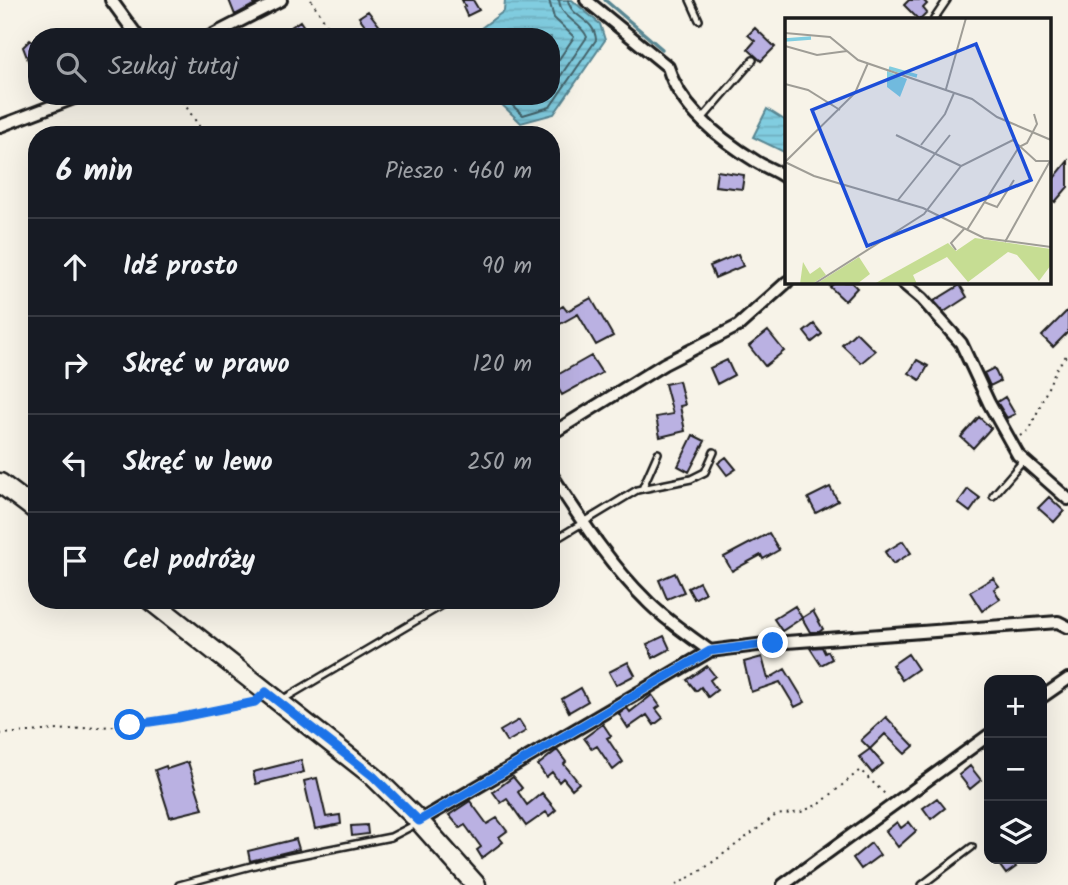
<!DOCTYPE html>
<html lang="pl">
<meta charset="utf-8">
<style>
body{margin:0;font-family:Kalam,sans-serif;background:#242831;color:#f1f3f6}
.controls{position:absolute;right:21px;bottom:21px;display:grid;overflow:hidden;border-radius:14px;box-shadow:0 7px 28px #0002}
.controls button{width:63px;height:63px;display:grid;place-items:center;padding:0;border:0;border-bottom:2px solid #363941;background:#171b24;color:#f1f3f6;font:35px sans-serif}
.stop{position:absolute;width:21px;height:21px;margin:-16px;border:5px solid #1a73e8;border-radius:50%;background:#fff}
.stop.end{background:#1a73e8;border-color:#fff;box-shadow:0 2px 7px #0008}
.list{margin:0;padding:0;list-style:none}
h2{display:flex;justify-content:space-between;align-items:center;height:91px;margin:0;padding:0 28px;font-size:30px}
h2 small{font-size:23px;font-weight:400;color:#9ea1a6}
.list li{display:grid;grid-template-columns:46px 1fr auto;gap:21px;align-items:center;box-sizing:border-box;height:98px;padding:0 28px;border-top:2px solid #363941}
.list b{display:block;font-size:26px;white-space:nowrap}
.list em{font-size:23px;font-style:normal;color:#9ea1a6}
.icon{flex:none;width:38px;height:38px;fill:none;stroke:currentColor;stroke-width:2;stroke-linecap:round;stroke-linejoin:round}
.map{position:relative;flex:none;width:1068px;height:885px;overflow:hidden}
.search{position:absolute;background:#171b24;box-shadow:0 7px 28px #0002;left:28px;top:28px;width:532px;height:77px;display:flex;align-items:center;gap:18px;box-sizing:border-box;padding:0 24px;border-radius:28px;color:#9ea1a6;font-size:26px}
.panel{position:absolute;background:#171b24;box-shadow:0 7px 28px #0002;left:28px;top:126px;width:532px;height:483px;border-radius:28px}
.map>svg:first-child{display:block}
</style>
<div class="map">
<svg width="1068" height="885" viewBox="0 0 1068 885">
<defs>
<pattern id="water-rules" width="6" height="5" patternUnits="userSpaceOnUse" patternTransform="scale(1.75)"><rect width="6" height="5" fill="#81cde0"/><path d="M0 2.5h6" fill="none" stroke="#6fafc0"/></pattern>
</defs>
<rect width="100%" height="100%" fill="#f7f3e8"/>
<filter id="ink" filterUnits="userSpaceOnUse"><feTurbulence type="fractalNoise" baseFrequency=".0143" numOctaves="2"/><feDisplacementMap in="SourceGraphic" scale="14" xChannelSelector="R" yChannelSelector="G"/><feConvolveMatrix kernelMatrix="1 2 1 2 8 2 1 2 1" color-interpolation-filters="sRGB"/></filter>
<g filter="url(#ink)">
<path fill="url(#water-rules)" stroke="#598692" stroke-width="2" d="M 505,0 L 572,0 L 600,24 L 605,40 L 554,114 L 521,123 L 493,96 L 551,96 L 551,37 L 476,37 L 477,31 L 504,11 Z
M 767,109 L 786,121 L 786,153 L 753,137 Z"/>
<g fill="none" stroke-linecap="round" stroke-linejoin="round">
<path stroke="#44636a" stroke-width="2" d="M 549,0 L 554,18 L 574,37 L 551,71
M 551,90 L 587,37 C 581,22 561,19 559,0
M 502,96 L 523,115 L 550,107 L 596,40 C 595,18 571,19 568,0"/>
<path stroke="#598692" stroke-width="3.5" d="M 605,0 L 662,49"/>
</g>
<path fill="#bab1e2" stroke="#1c1c1c" stroke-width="2" d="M 229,0 L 260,0 L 261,1 L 235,15 Z
M 462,0 L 473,0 L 479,10 L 467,16 L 463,7 L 465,6 Z
M 909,0 L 923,0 L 927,4 L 923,8 L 927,13 L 921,19 L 918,19 L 904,5 Z
M 368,11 L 388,37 L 374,37 L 359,17 Z
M 300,21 L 311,37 L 293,37 L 288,29 Z
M 755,28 L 775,47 L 761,61 L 748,49 L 755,41 L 748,35 Z
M 30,40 L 37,45 L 36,81 L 23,47 Z
M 1068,161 L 1068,187 L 1055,202 L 1049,197 L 1049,184 Z
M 717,171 L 744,175 L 742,189 L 715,186 Z
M 738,254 L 743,266 L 715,278 L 710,266 Z
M 835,282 L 851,282 L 857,288 L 845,301 L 830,287 Z
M 960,285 L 967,297 L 944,312 L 934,301 Z
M 591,298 L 613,336 L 596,345 L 578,314 L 551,329 L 551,313 L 563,306 L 567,311 Z
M 1068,310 L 1068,332 L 1053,347 L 1042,336 Z
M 814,324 L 822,334 L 812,342 L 804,332 Z
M 768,331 L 784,351 L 765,366 L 749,346 Z
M 856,332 L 875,351 L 861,363 L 842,345 Z
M 591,356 L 602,373 L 562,395 L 552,378 Z
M 727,360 L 734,375 L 717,384 L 710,368 Z
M 917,360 L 928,366 L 920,380 L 909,373 Z
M 994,368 L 1000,381 L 990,386 L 984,373 Z
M 679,381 L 685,405 L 680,406 L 685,431 L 660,437 L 656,417 L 673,414 L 665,384 Z
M 1005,397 L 1015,414 L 1007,418 L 997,402 Z
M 979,417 L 991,428 L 973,448 L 961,437 Z
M 693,435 L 705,441 L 689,472 L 678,466 Z
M 726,457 L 736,469 L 727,475 L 718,463 Z
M 830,487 L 838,501 L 816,513 L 808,498 Z
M 968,489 L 980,498 L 970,512 L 958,503 Z
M 1049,497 L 1064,511 L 1054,522 L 1038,508 Z
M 769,533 L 779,550 L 763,559 L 761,555 L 732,571 L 724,557 Z
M 903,541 L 911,553 L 893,564 L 885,552 Z
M 675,573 L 684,592 L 667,599 L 659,580 Z
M 993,578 L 999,586 L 994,589 L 1000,599 L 982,611 L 970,592 Z
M 699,582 L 705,593 L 694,599 L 688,588 Z
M 795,606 L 802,618 L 782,631 L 774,619 Z
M 813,611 L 823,629 L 819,632 L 810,632 L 802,618 Z
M 664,636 L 670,649 L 653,658 L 647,644 Z
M 822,647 L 825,653 L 828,651 L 832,659 L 821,665 L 810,648 Z
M 908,654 L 918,669 L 902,680 L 892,665 Z
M 762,657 L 768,679 L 785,669 L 805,702 L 795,707 L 780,682 L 751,692 L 744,662 Z
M 628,662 L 635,675 L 616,685 L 609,672 Z
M 707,666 L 715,676 L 710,680 L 717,690 L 708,697 L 701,687 L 696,691 L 687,680 Z
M 581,688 L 588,701 L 569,712 L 562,699 Z
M 652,695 L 660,706 L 656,709 L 663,718 L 654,725 L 647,715 L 628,728 L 619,714 L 627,708 L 630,712 Z
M 886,717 L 914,746 L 905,754 L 885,734 L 870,749 L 861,740 Z
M 519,720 L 526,731 L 507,742 L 500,731 Z
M 603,724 L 611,736 L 607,738 L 623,762 L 613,770 L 597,746 L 592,749 L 584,738 Z
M 870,749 L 883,764 L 872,773 L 859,757 Z
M 557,750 L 566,762 L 564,764 L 579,783 L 572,789 L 563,778 L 559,782 L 552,772 L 546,777 L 538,765 Z
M 301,760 L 304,772 L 256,784 L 253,772 Z
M 188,762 L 203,809 L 170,817 L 155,770 L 166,766 L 167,769 Z
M 970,766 L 981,780 L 970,789 L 959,775 Z
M 513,777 L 522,788 L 518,792 L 527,805 L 542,793 L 556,810 L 549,816 L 546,812 L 526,826 L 507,799 L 501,803 L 493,792 Z
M 317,778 L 326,817 L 340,815 L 341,824 L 315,829 L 304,781 Z
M 937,798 L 945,808 L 931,819 L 923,808 Z
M 470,801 L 487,824 L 497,818 L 507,831 L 499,837 L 503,842 L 482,858 L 477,850 L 481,847 L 465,825 L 460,828 L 449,815 Z
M 897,822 L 901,828 L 909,822 L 916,831 L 898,847 L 886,831 Z
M 367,825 L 368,834 L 352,836 L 351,826 Z
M 296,839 L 299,849 L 250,861 L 248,851 Z
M 871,843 L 880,855 L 861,869 L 853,858 Z
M 995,859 L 1010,859 L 1016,867 L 1006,874 Z"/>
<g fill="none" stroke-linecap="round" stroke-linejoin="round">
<defs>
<path id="lane" d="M 690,0 L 699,20
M 934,19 L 947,0
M 702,119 L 753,60
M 642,489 L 658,453
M 993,496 L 1024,460
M 551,542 L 637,490 L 691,479 L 705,472 L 714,452
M 282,700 L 451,600
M 179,885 L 270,861 L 391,837 L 416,824
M 922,885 L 972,847"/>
<path id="street" d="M 111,0 L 138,37
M 586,0 L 668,67 C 680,109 721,140 757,162 C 767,168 777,171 786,178
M 209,37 L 281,0
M 0,126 L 79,96
M 902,282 L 922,299 L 961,343 L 989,403 L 1018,455 L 1068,499
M 551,434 L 664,364 L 738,326 L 787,282
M 551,474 C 580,518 609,564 646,600 C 665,620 689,635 710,651
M 1042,697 L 1068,679
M 419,821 L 710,651 L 773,643 L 1058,622 L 1068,627
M 783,885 L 989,735"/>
<path id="primary" d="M 0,483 L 37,511
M 150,600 L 373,776 L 419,821 L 476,885"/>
</defs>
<use href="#lane" stroke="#1c1c1c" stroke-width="10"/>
<use href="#street" stroke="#1c1c1c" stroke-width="16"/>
<use href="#primary" stroke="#1c1c1c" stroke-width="23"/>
<path stroke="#1c1c1c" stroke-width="2" stroke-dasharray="2 5" stroke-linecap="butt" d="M 311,0 L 335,37
M 179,96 L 205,135
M 1021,436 L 1030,429 L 1056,369 L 1068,353
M 0,734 L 130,725 L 255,702
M 676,885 L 702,870 L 776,815 L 801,812 L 821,803 L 860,770 L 887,796"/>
<use href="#lane" stroke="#f7f3e8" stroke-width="5"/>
<use href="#street" stroke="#f7f3e8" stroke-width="10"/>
<use href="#primary" stroke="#f7f3e8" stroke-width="18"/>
</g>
</g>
<g fill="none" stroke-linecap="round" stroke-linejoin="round" filter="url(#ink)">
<path stroke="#1a73e8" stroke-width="9" d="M 130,725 L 177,718 L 255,702 L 266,692 L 373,776 L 419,821 L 710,651 L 773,643"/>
</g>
<g transform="translate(785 18)">
<rect width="266" height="266" fill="#f7f3e8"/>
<path d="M 190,220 L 266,231 L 266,247 L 254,263 L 232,237 L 223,234 L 183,264 L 162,239 L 128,257 L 132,266 L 89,266 L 163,225 L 171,233 ZM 74,239 L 85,256 L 72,266 L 31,266 ZM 18,244 L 25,256 L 35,249 L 41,257 L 27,266 L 15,266 Z" fill="#c6dd93"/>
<path d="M 102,53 L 122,61 L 115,79 L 102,69 Z" fill="#81cde0"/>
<path fill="none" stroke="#81cde0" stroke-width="3.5" d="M 0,22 L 26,20M 104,50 L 132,58"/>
<path fill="none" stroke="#9f9d96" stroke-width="2" d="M 0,15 L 45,19 L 73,42 L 187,81 L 212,99 L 266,122M 0,28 L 32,37 L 62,33M 0,66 L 23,72 L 55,92M 161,71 L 181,0M 111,117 L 176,148M 136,127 L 160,96 L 169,75M 0,144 L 70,75 L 83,45M 0,144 L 29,158 L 138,190 L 199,220 L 266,229M 113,182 L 165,117M 199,184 L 212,189 L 229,162M 182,212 L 234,129 L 242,125 L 252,106 L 249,96M 220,224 L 265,143M 171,232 L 166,225 L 179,211M 29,266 L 139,196 L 176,148 L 228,122 L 251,143 L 264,143"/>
<path fill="#1d4ed8" fill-opacity="0.15" stroke="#1d4ed8" stroke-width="3.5" d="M 191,26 L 246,162 L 82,228 L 27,92 Z"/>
<rect width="266" height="266" fill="none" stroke="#1c1c1c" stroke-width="3.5"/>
</g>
</svg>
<div class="controls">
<button>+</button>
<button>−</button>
<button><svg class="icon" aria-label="layers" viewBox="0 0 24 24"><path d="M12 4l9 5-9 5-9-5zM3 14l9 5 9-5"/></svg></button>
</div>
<div class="stop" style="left:130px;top:725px"></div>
<div class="stop end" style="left:773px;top:643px"></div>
<div class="search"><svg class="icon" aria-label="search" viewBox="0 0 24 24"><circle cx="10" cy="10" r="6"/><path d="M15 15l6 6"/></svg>Szukaj tutaj</div>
<section class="panel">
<h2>6 min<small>Pieszo · 460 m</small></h2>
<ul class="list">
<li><svg class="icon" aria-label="ahead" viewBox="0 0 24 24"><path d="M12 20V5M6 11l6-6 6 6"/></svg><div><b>Idź prosto</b></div><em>90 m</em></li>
<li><svg class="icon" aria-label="right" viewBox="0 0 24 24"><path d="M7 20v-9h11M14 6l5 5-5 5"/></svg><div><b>Skręć w prawo</b></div><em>120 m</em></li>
<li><svg class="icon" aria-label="left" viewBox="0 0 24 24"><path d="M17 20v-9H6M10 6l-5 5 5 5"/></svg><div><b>Skręć w lewo</b></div><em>250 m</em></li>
<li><svg class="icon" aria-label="arrive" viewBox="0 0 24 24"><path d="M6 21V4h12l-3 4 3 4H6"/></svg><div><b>Cel podróży</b></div></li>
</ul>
</section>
</div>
